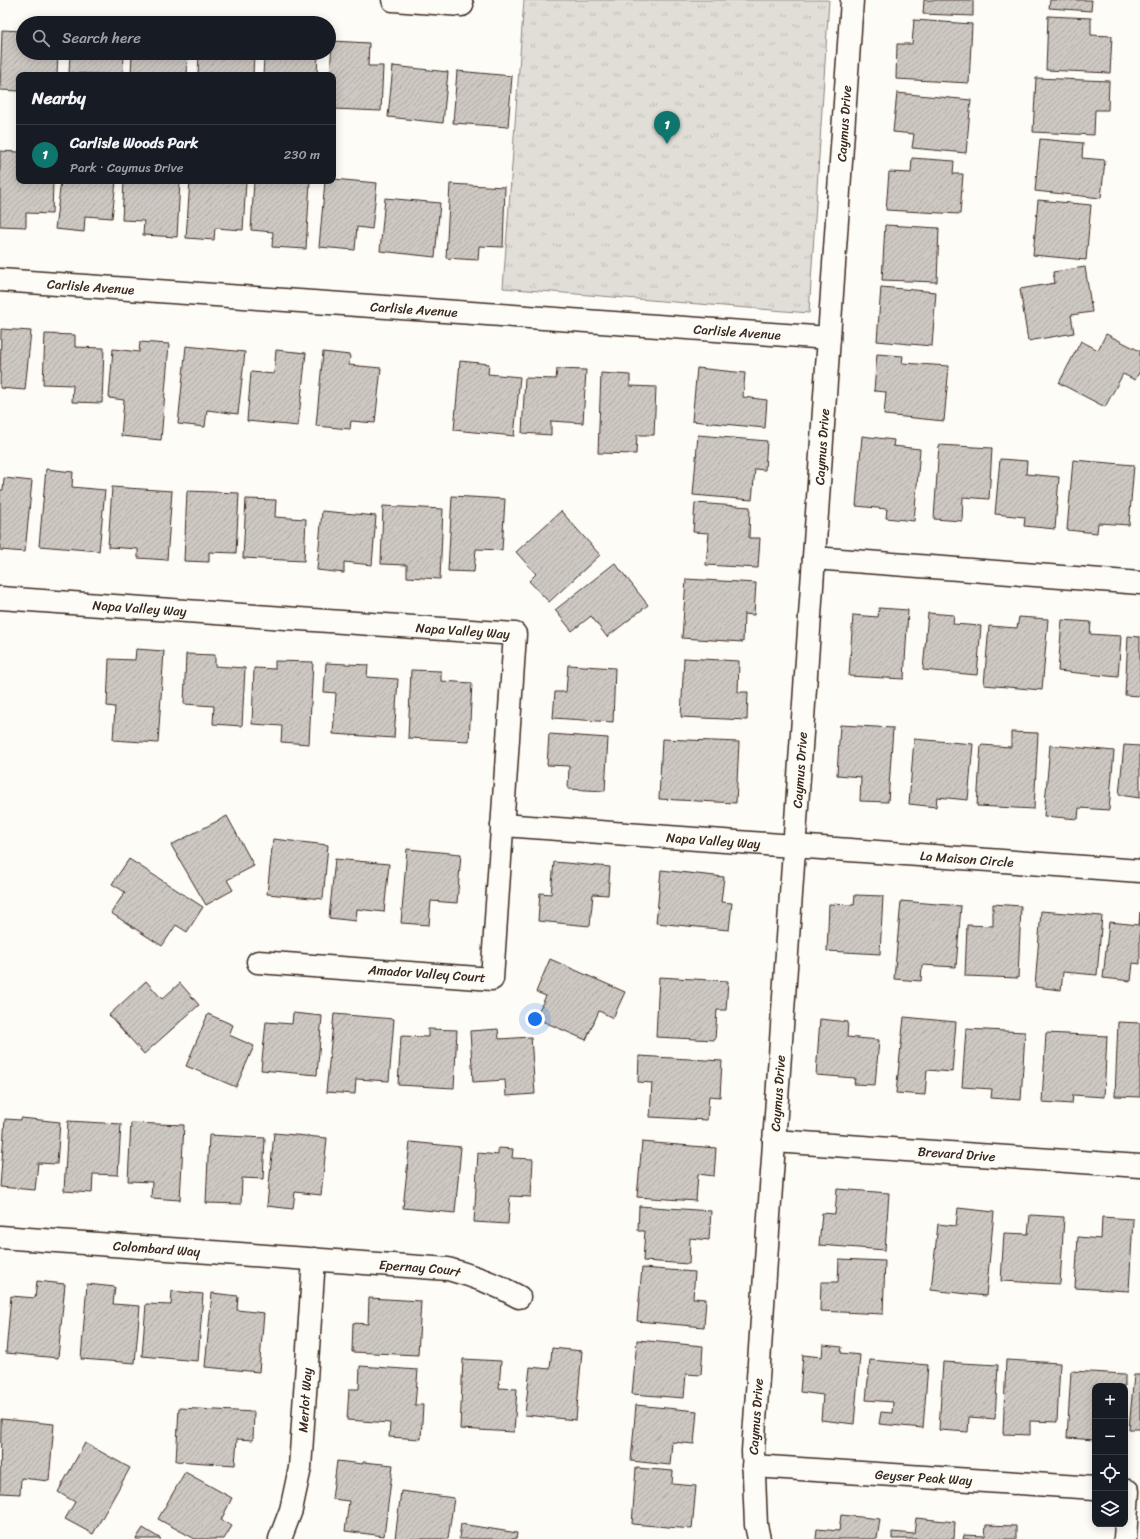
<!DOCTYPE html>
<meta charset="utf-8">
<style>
body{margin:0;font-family:Sriracha,sans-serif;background:#242831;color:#f1f3f6}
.controls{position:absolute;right:12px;bottom:12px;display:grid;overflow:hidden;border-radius:8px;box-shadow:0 2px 10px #0003}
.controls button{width:36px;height:36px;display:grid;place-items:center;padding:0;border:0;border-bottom:1px solid #363941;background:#171b24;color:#f1f3f6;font:20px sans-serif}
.you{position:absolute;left:535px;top:1019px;width:14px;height:14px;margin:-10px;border:3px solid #fff;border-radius:50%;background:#1a73e8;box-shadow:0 0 0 6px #1a73e833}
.badge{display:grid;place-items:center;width:26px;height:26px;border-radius:50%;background:#0f766e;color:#fff;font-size:13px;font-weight:700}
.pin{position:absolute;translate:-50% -33px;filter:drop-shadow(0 1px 2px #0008)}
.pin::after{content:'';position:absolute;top:21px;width:14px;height:12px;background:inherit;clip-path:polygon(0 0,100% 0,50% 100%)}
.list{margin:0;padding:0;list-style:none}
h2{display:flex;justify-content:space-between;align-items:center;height:52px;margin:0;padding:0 16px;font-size:17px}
h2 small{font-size:13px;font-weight:400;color:#9ea1a6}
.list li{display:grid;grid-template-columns:26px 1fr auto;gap:12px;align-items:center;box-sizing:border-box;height:60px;padding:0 16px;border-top:1px solid #363941}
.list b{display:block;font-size:15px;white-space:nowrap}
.list p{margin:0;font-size:13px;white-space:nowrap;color:#9ea1a6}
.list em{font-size:13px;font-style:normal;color:#9ea1a6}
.icon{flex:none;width:22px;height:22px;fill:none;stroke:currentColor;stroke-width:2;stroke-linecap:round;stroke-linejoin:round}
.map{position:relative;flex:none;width:1140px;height:1539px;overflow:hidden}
.search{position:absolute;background:#171b24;box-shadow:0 2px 10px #0003;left:16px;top:16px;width:320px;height:44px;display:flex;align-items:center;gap:10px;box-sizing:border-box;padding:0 14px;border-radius:22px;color:#9ea1a6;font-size:15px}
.panel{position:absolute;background:#171b24;box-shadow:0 2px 10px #0003;left:16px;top:72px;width:320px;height:112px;border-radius:8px}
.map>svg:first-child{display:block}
</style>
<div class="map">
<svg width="1140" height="1539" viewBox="0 0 1140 1539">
<defs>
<pattern id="park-tufts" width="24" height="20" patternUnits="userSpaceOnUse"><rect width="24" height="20" fill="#e1ded7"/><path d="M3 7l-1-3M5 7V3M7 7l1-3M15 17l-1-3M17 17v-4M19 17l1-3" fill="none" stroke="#c2bfb8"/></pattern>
<pattern id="building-hatch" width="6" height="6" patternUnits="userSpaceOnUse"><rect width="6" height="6" fill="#cdc8c2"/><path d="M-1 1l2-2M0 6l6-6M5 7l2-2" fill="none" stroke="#b1aca6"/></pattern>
</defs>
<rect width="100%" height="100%" fill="#fdfcf7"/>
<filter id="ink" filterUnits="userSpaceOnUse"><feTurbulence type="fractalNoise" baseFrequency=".025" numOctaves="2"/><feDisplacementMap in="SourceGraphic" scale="8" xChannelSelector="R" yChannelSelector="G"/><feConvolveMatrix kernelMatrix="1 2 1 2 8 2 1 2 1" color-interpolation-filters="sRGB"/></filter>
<g filter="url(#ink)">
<path fill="url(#park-tufts)" stroke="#8e847a" d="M 524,0 L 829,0 L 809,313 L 503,288 Z"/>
<path fill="url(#building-hatch)" stroke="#3b2a1e" d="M 924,0 L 973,0 L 973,16 L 923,14 Z
M 1050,0 L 1092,0 L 1091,11 L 1049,8 Z
M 1048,16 L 1091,18 L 1091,35 L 1112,36 L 1110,73 L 1046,70 Z
M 914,20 L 972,24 L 969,83 L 896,79 L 897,44 L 912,44 Z
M 26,21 L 60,22 L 60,23 L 25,23 Z
M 2,30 L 23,31 L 23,53 L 58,53 L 57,75 L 19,75 L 19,91 L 0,90 Z
M 332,41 L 369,43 L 368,66 L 383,66 L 381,111 L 333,109 L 333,75 L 330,75 Z
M 70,53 L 124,53 L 123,75 L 69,73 Z
M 132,53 L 188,53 L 187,75 L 131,75 Z
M 199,53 L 254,53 L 253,75 L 198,75 Z
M 279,53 L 318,53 L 317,75 L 263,75 L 264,58 L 279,59 Z
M 393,66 L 448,72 L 443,123 L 388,117 Z
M 457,71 L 512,76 L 508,127 L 453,123 Z
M 1036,78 L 1109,81 L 1108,110 L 1095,110 L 1094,135 L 1033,132 Z
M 897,93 L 971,100 L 966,153 L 912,148 L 914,134 L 893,132 Z
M 1040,139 L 1083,143 L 1082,158 L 1105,160 L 1101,198 L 1035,191 Z
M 0,151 L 19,152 L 19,181 L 53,181 L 52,214 L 26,213 L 26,227 L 0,226 Z
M 912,158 L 954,161 L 953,174 L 963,174 L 960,214 L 886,210 L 889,172 L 911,173 Z
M 333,179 L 377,183 L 372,229 L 357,227 L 355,250 L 319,247 L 325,181 L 333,181 Z
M 61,181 L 116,181 L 112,218 L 85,216 L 84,232 L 55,229 Z
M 124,181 L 180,181 L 177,237 L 143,235 L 144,221 L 122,220 Z
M 190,181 L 246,181 L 243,230 L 215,228 L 214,240 L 186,238 Z
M 254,181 L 310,181 L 306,249 L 272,247 L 273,232 L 251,230 Z
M 450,184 L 505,187 L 503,247 L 479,246 L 478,260 L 446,258 Z
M 385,198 L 440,203 L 435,257 L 380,251 Z
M 1038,200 L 1091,205 L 1086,260 L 1033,255 Z
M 885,225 L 939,228 L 937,282 L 882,280 Z
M 1085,267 L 1092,312 L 1071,315 L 1074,333 L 1028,341 L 1020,289 L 1055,283 L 1053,272 Z
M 881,287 L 936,292 L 932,346 L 877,341 Z
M 1,329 L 31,331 L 25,390 L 0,388 Z
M 45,334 L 75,335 L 75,347 L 104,348 L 102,403 L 72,402 L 73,385 L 43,384 Z
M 1106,334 L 1140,351 L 1140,371 L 1135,380 L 1123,374 L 1105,407 L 1059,383 L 1081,341 L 1098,350 Z
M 140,342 L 169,344 L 161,440 L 121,436 L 124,400 L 109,398 L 113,349 L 139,352 Z
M 186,346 L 245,352 L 238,414 L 207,410 L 205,427 L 178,424 Z
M 276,350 L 306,353 L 298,426 L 247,421 L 251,372 L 274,374 Z
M 323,352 L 350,355 L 349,365 L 381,368 L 375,423 L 351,421 L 350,429 L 316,426 Z
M 877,354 L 903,356 L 902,363 L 949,366 L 944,421 L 884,415 L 886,392 L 874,391 Z
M 460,361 L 489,364 L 488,374 L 520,377 L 514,436 L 454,430 Z
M 697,368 L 745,373 L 743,397 L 767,400 L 765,428 L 692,421 Z
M 557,369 L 586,370 L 583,423 L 551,421 L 551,435 L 522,433 L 525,378 L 556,379 Z
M 601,373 L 630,375 L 630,386 L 656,387 L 654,435 L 637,435 L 636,454 L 598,453 Z
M 698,435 L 767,441 L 765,470 L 755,469 L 752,500 L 693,495 Z
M 862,436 L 894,440 L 893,446 L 920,449 L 914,521 L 886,518 L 887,509 L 856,506 Z
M 939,445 L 992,448 L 989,499 L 963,497 L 962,521 L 934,519 Z
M 1000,459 L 1027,461 L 1026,474 L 1059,477 L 1055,529 L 1024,526 L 1025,517 L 995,514 Z
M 1073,460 L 1134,465 L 1129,525 L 1098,523 L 1097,533 L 1067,530 Z
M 46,469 L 73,472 L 72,487 L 105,490 L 99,551 L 39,546 Z
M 4,478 L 32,481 L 25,552 L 0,550 L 0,490 L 3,490 Z
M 112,487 L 172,491 L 167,560 L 138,558 L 138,549 L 108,547 Z
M 187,491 L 239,493 L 236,553 L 209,552 L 209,562 L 184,561 Z
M 452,496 L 505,499 L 502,550 L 476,549 L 474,572 L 448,571 Z
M 246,499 L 276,500 L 275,517 L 306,519 L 304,561 L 243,558 Z
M 695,503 L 750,507 L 749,538 L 760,538 L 758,568 L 706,565 L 709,533 L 693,532 Z
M 383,506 L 443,509 L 440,579 L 407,577 L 407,565 L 381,564 Z
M 322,511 L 376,516 L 372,565 L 344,562 L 344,573 L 317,570 Z
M 561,511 L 600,555 L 549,602 L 529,581 L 536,574 L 516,552 Z
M 615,563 L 648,605 L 607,637 L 591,616 L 572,631 L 555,610 Z
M 686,579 L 756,583 L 754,615 L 744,614 L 743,642 L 682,638 Z
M 879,608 L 908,610 L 904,679 L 849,676 L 853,615 L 878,617 Z
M 928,613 L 954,615 L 953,624 L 981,626 L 977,675 L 923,670 Z
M 1019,617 L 1048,619 L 1042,690 L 984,685 L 989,626 L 1017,628 Z
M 1062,620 L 1091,622 L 1090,634 L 1121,636 L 1118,677 L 1058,671 Z
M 1128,636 L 1140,637 L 1140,696 L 1125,695 Z
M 136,649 L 164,651 L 158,743 L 113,740 L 115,707 L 107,706 L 109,659 L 135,660 Z
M 186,654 L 215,655 L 215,666 L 245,668 L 242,726 L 213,724 L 214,706 L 184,704 Z
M 684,658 L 739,661 L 738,692 L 748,692 L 747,720 L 681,717 Z
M 275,661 L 313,662 L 309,744 L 281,742 L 282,726 L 252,724 L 254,668 L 275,669 Z
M 326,663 L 368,665 L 367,677 L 398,679 L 394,738 L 333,734 L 336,693 L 324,692 Z
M 568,665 L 615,668 L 613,722 L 553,718 L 555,692 L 566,692 Z
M 411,670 L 441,671 L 441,681 L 472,683 L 469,741 L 408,738 Z
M 840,725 L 893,728 L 888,802 L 860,801 L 861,777 L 837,775 Z
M 1011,732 L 1038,733 L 1034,809 L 977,806 L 981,745 L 1011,747 Z
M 549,734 L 608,738 L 605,791 L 568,789 L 569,766 L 547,765 Z
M 662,739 L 739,742 L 736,803 L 659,799 Z
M 914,739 L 973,744 L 968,800 L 937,797 L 936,807 L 909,804 Z
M 1050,745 L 1114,751 L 1109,810 L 1079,808 L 1078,819 L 1044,816 Z
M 1124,745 L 1140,746 L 1140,798 L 1119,795 Z
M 227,816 L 254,866 L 227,880 L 233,890 L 206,905 L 171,845 Z
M 273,839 L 328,845 L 323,899 L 267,894 Z
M 407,849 L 461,854 L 457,903 L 431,901 L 429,925 L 401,923 Z
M 129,859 L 203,907 L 187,932 L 176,925 L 162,946 L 111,913 L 125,892 L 112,884 Z
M 335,859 L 389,864 L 384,912 L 357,909 L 356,921 L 329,918 Z
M 554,862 L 610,867 L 608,895 L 593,894 L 590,926 L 538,921 L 540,893 L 551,894 Z
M 661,870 L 724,877 L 721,902 L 732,903 L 729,930 L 656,923 Z
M 855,895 L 883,896 L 880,954 L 827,951 L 829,904 L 854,905 Z
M 901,901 L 961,906 L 956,967 L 922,965 L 921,981 L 894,979 Z
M 993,904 L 1021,906 L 1018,978 L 965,976 L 967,925 L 993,926 Z
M 1041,911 L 1102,916 L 1097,975 L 1063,972 L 1061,990 L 1035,987 Z
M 1140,912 L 1140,964 L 1133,963 L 1131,981 L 1103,978 L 1109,922 L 1139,925 Z
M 550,959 L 625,992 L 613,1018 L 599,1011 L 586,1040 L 535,1018 L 546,996 L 536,992 Z
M 659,977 L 728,981 L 726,1010 L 717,1010 L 715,1040 L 656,1037 Z
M 146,981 L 162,999 L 180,983 L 199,1005 L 144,1054 L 109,1015 Z
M 293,1013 L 322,1016 L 317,1075 L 261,1070 L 266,1022 L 292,1024 Z
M 208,1014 L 233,1025 L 229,1035 L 254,1046 L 236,1087 L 186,1066 Z
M 334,1014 L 394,1019 L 389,1081 L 356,1079 L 355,1094 L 326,1092 Z
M 904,1017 L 956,1022 L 952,1072 L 927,1070 L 925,1095 L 896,1093 Z
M 820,1019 L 848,1022 L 847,1037 L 879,1040 L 875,1085 L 854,1084 L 855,1078 L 816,1075 Z
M 1118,1022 L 1140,1023 L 1140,1097 L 1115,1096 Z
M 428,1029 L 457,1030 L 454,1088 L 398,1085 L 401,1036 L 428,1037 Z
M 498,1029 L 499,1039 L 531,1037 L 535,1094 L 506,1096 L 505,1080 L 473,1082 L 470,1031 Z
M 966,1029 L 1025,1032 L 1021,1100 L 991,1098 L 992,1089 L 962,1087 Z
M 1046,1033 L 1107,1036 L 1104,1097 L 1073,1095 L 1072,1104 L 1042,1102 Z
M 639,1056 L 722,1061 L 720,1097 L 709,1096 L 707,1120 L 650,1117 L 652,1083 L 638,1082 Z
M 21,1118 L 60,1122 L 57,1164 L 38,1163 L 35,1190 L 0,1187 L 5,1119 L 21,1120 Z
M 68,1121 L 121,1124 L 118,1175 L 93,1174 L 92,1193 L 64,1191 Z
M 131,1123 L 184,1125 L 180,1200 L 151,1198 L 152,1182 L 128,1181 Z
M 274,1133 L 327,1138 L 321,1195 L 295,1192 L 293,1209 L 267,1206 Z
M 209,1135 L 265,1138 L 263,1179 L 242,1178 L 241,1204 L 206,1203 Z
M 410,1142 L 461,1147 L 455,1213 L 403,1208 Z
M 642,1142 L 716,1148 L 714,1176 L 698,1174 L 696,1201 L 637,1197 Z
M 498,1148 L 513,1149 L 512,1158 L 533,1159 L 531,1197 L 510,1196 L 508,1224 L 474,1222 L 478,1153 L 498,1155 Z
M 837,1189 L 889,1193 L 885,1250 L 819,1245 L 822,1213 L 835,1214 Z
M 639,1206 L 711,1211 L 709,1240 L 690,1238 L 689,1264 L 643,1261 L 645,1231 L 638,1231 Z
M 958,1208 L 994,1212 L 986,1296 L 931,1290 L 938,1224 L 956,1226 Z
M 1030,1215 L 1064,1217 L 1060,1284 L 1001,1281 L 1004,1233 L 1028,1234 Z
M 1102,1217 L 1133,1219 L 1129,1291 L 1075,1288 L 1078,1237 L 1101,1239 Z
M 839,1259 L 885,1261 L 883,1314 L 820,1311 L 821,1282 L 838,1282 Z
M 642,1268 L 695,1272 L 693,1298 L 706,1299 L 704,1327 L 637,1321 Z
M 37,1281 L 65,1284 L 58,1358 L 6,1353 L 11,1296 L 35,1298 Z
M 87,1284 L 115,1287 L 113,1304 L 140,1306 L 135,1363 L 81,1359 Z
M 172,1291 L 203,1294 L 198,1361 L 142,1356 L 146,1304 L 171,1305 Z
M 212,1293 L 238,1296 L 237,1310 L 264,1313 L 259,1372 L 205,1367 Z
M 369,1298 L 421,1301 L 418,1355 L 352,1352 L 353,1323 L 368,1324 Z
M 637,1340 L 703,1346 L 701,1375 L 686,1374 L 684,1398 L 632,1394 Z
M 823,1345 L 842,1347 L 841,1353 L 860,1355 L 854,1424 L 821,1420 L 823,1395 L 800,1392 L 803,1355 L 822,1357 Z
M 552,1348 L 582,1351 L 576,1420 L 525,1415 L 530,1367 L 550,1369 Z
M 463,1359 L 501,1361 L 499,1388 L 517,1389 L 514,1432 L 460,1429 Z
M 870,1360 L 928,1365 L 923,1428 L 879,1424 L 881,1412 L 892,1413 L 893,1402 L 866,1400 Z
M 1006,1360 L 1060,1363 L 1057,1422 L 1030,1421 L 1030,1435 L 1003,1434 Z
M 943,1362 L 998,1365 L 995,1419 L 969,1417 L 968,1432 L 939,1430 Z
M 360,1366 L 418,1370 L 415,1405 L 423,1405 L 421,1439 L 389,1437 L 390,1423 L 347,1420 L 349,1389 L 359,1389 Z
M 1071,1371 L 1125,1374 L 1125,1386 L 1095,1386 L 1095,1440 L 1067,1438 Z
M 1134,1375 L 1140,1375 L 1140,1429 L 1129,1429 Z
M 636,1405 L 697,1411 L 694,1444 L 672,1442 L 670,1465 L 631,1461 Z
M 179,1408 L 254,1412 L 253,1440 L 237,1439 L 235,1465 L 176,1461 Z
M 1,1419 L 54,1424 L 49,1481 L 21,1478 L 20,1494 L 0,1493 Z
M 85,1443 L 130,1468 L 93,1534 L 65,1519 L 75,1502 L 58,1492 Z
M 337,1461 L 363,1464 L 363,1462 L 393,1465 L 384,1536 L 345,1531 L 349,1501 L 332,1499 Z
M 636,1468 L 673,1471 L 672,1484 L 696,1486 L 692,1529 L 632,1524 Z
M 185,1472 L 232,1498 L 221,1520 L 232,1526 L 224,1539 L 195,1539 L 158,1519 Z
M 401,1491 L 454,1498 L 448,1539 L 395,1539 Z
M 841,1515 L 880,1519 L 877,1539 L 816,1539 L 817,1529 L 839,1531 Z
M 916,1518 L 955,1522 L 954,1539 L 892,1539 L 892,1532 L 914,1534 Z
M 461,1524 L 517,1533 L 516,1539 L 459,1539 Z
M 986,1525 L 1016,1526 L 1016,1539 L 963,1539 L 964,1535 L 985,1536 Z
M 143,1528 L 161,1539 L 136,1539 Z"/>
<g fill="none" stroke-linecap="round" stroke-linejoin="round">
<defs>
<g id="minor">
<path d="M 393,0 L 462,5"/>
<path id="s1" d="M 0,280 L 829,338"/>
<path d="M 814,558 L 1140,583"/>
<path id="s2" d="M 0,598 L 515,634 L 492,979 L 258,962"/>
<path id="s3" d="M 502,825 L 1140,871"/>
<path id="s4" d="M 774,1141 L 1140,1166"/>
<path id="s5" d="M 0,1237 L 448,1269 C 474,1276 496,1284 519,1297"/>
<path id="s6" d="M 753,1466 L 1095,1488"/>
<path id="s7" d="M 280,1539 L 291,1510 L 300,1468 L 314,1259"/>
<path id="s8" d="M 759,1539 L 756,1525 L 753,1451 L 852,0"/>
<path d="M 1125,1539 L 1128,1491"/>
</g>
</defs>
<use href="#minor" stroke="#3b2a1e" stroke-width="25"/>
<use href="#minor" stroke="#fdfcf7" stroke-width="22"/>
</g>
</g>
<g text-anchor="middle" stroke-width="4" stroke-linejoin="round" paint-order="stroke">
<g font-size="13" fill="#3b2a1e" stroke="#fdfcf7">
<text dy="5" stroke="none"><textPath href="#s8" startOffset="1419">Caymus Drive</textPath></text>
<text dy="5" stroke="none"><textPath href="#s1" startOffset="91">Carlisle Avenue</textPath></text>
<text dy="5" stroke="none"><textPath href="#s1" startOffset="415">Carlisle Avenue</textPath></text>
<text dy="5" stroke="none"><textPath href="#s1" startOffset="739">Carlisle Avenue</textPath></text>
<text dy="5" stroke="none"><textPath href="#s8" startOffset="1095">Caymus Drive</textPath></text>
<text dy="5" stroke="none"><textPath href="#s2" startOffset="140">Napa Valley Way</textPath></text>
<text dy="5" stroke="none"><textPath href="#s2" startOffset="464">Napa Valley Way</textPath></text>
<text dy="5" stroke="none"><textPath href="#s8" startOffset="771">Caymus Drive</textPath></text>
<text dy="5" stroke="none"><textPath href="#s3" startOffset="212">Napa Valley Way</textPath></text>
<text dy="5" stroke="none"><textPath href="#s3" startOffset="466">La Maison Circle</textPath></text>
<text transform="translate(427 973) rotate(4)" y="5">Amador Valley Court</text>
<text dy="5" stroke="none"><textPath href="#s8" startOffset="447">Caymus Drive</textPath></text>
<text dy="5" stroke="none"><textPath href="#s4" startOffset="183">Brevard Drive</textPath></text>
<text dy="5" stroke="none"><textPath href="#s5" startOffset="157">Colombard Way</textPath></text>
<text dy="5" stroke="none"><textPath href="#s5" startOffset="421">Epernay Court</textPath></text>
<text dy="5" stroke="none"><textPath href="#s7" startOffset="142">Merlot Way</textPath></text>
<text dy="5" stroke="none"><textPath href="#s8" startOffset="123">Caymus Drive</textPath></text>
<text dy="5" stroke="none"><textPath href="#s6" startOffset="171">Geyser Peak Way</textPath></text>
</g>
</g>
</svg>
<div class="controls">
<button>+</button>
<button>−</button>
<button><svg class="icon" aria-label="locate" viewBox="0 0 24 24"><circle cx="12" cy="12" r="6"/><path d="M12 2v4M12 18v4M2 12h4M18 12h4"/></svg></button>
<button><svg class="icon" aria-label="layers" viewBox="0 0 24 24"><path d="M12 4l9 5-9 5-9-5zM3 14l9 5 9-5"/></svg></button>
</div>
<div class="you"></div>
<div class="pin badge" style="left:667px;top:144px">1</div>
<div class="search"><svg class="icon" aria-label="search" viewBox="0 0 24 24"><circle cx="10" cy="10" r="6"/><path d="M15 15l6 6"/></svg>Search here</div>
<section class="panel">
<h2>Nearby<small></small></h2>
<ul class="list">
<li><span class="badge">1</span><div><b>Carlisle Woods Park</b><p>Park · Caymus Drive</p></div><em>230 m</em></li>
</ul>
</section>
</div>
